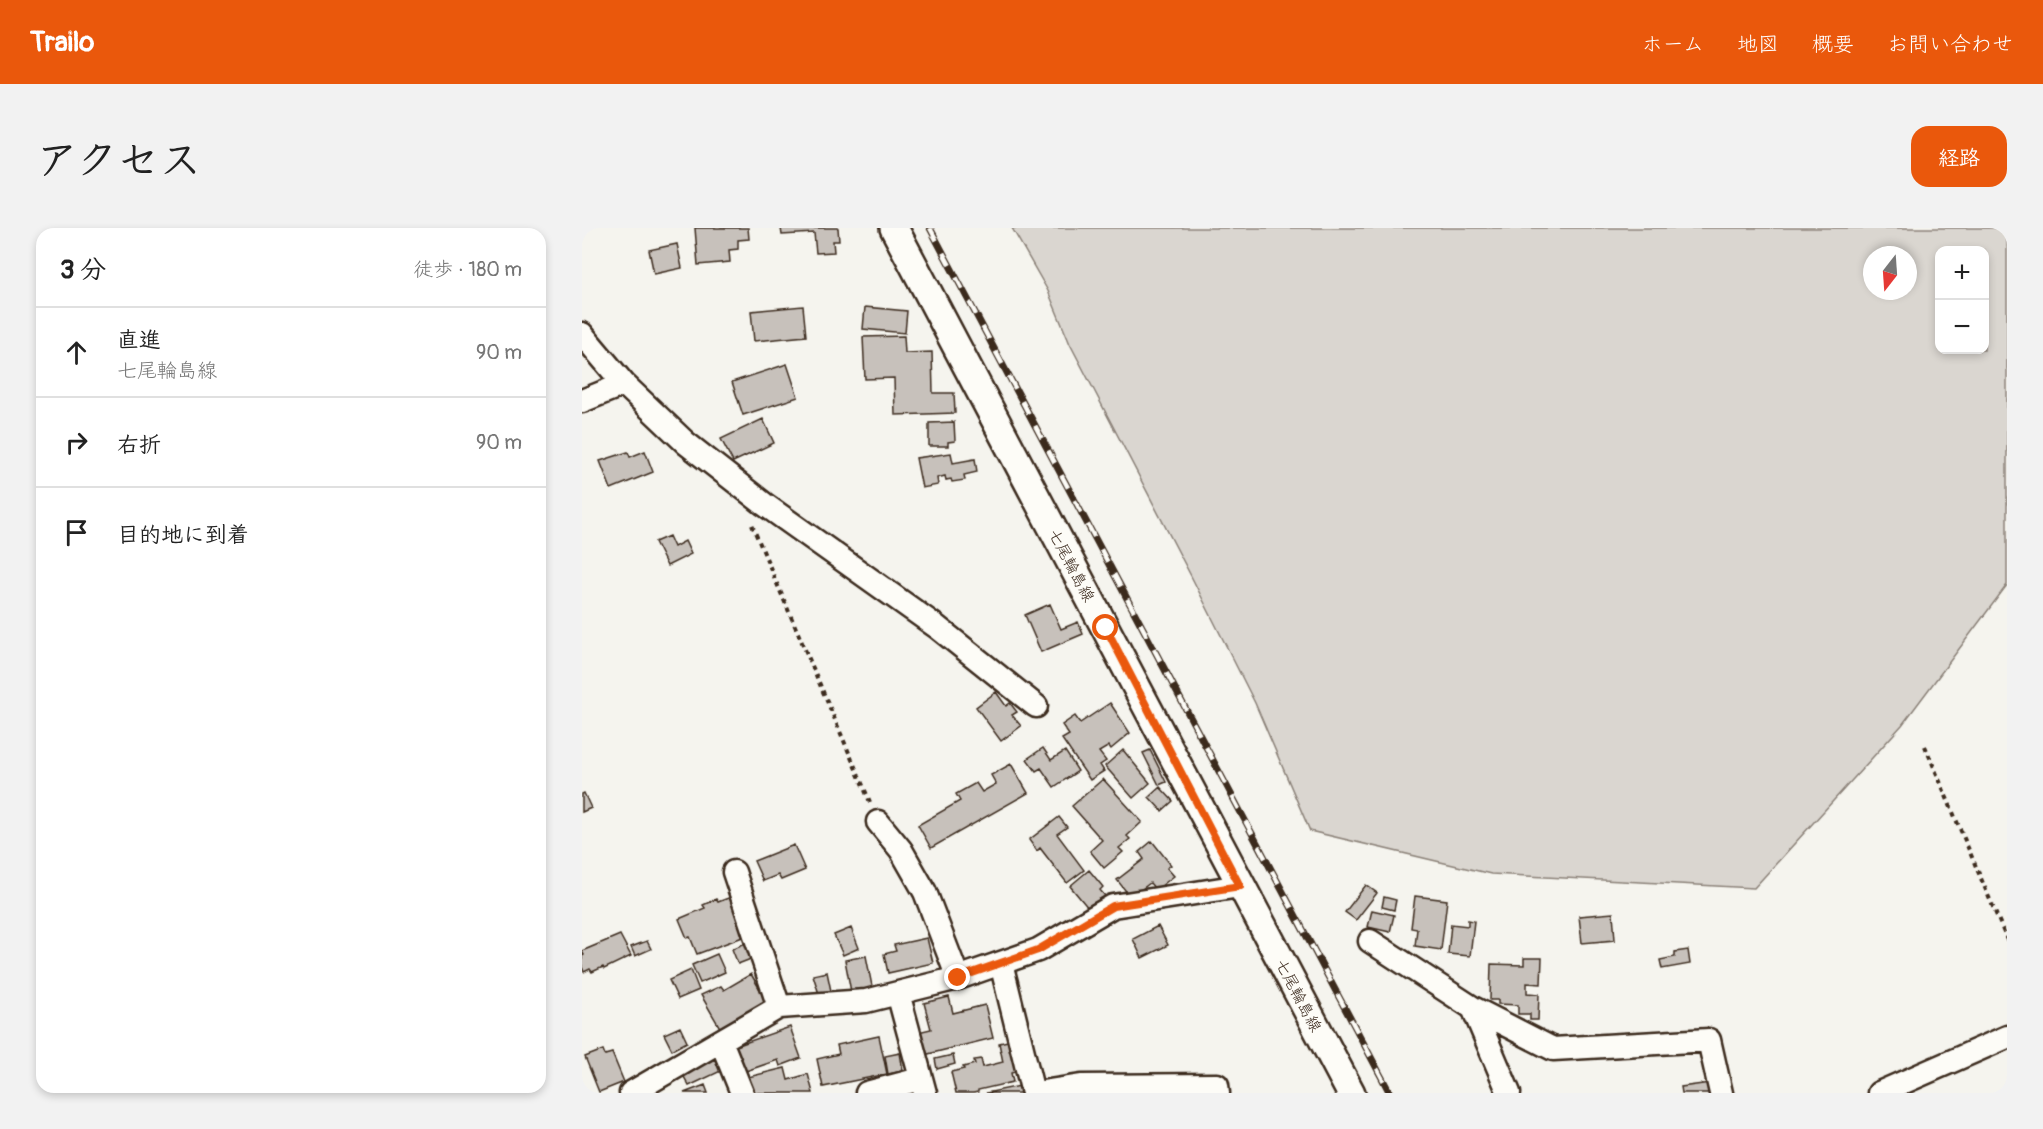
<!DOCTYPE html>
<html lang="ja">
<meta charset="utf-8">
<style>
body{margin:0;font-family:Pangolin,"Klee One",sans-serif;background:#f2f2f2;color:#222}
.controls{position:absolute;right:18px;top:18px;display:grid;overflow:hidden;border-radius:12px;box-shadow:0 3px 9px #0003}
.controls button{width:54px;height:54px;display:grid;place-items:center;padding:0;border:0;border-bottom:2px solid #e0e0e0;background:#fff;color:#222;font:30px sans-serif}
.compass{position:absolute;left:1281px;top:18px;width:54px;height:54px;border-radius:50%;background:#fff;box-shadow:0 3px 9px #0003;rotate:197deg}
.stop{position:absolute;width:18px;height:18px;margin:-14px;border:4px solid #ea580c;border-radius:50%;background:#fff}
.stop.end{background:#ea580c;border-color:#fff;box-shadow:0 2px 6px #0008}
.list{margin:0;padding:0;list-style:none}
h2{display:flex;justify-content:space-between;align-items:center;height:78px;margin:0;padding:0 24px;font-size:26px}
h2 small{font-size:20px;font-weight:400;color:#767676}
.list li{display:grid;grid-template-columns:39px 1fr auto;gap:18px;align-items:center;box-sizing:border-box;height:90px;padding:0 24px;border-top:2px solid #e0e0e0}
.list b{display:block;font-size:22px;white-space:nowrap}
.list p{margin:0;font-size:20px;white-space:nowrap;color:#767676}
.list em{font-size:20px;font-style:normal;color:#767676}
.icon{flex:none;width:33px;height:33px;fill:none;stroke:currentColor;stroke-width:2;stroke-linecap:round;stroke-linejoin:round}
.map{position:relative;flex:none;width:1425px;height:865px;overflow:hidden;border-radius:18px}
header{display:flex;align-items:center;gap:36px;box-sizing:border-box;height:84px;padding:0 30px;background:#ea580c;color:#fff}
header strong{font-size:28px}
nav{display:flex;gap:33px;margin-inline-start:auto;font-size:21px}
.intro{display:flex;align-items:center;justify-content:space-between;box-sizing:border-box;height:144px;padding:0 36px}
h1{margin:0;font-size:42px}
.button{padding:15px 27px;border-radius:18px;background:#ea580c;color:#fff;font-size:21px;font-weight:700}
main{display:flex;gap:36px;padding:0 36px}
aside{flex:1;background:#fff;border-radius:18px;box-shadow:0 3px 9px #0003}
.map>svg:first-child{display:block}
</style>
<header>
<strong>Trailo</strong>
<nav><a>ホーム</a><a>地図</a><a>概要</a><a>お問い合わせ</a></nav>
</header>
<div class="intro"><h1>アクセス</h1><a class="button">経路</a></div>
<main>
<aside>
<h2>3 分<small>徒歩 · 180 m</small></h2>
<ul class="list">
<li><svg class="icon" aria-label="ahead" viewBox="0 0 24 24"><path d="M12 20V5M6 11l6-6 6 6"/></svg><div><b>直進</b><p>七尾輪島線</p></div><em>90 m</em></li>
<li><svg class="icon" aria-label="right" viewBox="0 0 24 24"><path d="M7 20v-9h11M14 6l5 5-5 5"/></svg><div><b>右折</b></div><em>90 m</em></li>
<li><svg class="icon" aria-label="arrive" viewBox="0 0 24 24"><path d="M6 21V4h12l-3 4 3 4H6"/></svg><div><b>目的地に到着</b></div></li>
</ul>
</aside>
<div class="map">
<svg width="1425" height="865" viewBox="0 0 1425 865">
<rect width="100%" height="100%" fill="#f5f4ee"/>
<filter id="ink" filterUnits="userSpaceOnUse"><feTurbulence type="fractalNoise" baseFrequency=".0167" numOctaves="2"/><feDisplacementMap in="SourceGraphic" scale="12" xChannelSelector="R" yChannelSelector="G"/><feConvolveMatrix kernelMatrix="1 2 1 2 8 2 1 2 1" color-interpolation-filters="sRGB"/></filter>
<g filter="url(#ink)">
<path fill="#dad6d0" stroke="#8a8077" stroke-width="1.5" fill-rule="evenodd" d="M 430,0 L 1425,0 L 1425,357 L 1320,497 L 1172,660 L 909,646 L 728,603 L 673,475 L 609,348 L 488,116 L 466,63 ZM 1358,22 L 1402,22 L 1402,122 L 1358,122 ZM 1290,27 L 1326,27 L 1326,63 L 1290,63 Z"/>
<path fill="#c7c1bb" stroke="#3b2a1e" stroke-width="1.5" d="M 113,0 L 166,0 L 167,11 L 156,12 L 156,21 L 147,22 L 148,34 L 116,37 Z
M 199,0 L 256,0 L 257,13 L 251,13 L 252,24 L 234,25 L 232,5 L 200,7 Z
M 95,16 L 100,40 L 72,46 L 67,22 Z
M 221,78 L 224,108 L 172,113 L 169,83 Z
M 283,79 L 325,83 L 323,105 L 281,101 Z
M 322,108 L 323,125 L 350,124 L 351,165 L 372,165 L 373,185 L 313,187 L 312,150 L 283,151 L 281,109 Z
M 205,136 L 216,169 L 161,187 L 150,154 Z
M 181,191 L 192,215 L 151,234 L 139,211 Z
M 372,194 L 373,213 L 366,214 L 366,218 L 347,218 L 347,195 Z
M 63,223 L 71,244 L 29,261 L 18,233 L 46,224 L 48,229 Z
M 369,225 L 371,235 L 393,231 L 395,244 L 382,247 L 383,252 L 370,254 L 369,251 L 364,252 L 363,248 L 355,250 L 356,257 L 340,260 L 334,230 Z
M 87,308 L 92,319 L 103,313 L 109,326 L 85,338 L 73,314 Z
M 468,376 L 479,401 L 496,394 L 501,406 L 459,424 L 443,387 Z
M 414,464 L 424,478 L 428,475 L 435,484 L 430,487 L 439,498 L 419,513 L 394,479 Z
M 528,475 L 548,505 L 529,521 L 527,518 L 517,524 L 524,533 L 518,537 L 522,543 L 508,552 L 480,511 L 487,507 L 480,497 L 493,488 L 498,495 Z
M 461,520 L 469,532 L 483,523 L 496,543 L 472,559 L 459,540 L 454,543 L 445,531 Z
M 541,522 L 568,555 L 551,570 L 523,538 Z
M 568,522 L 584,554 L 577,557 L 561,525 Z
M 429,536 L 446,565 L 349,620 L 336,597 L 378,573 L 374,566 L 394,555 L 400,564 L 414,556 L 409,547 Z
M 521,551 L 560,594 L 545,608 L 548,611 L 537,620 L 541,624 L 522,640 L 508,623 L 520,612 L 490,578 Z
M 578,559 L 591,573 L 580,583 L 567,569 Z
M 2,565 L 9,580 L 0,584 L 0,566 Z
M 477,589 L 485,599 L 475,606 L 502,642 L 485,655 L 458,620 L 455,623 L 447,612 Z
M 570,613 L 589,637 L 585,640 L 592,648 L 574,662 L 568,655 L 556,664 L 551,672 L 535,652 L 562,631 L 557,624 Z
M 212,617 L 223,642 L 199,652 L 196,647 L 181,653 L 172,633 Z
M 507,642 L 521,659 L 518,662 L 523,668 L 507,681 L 488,658 Z
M 784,657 L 795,665 L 774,692 L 763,684 Z
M 833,668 L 865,672 L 859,722 L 833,718 L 835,701 L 829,700 Z
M 149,669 L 166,707 L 115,726 L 108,709 L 105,710 L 97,691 L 123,680 L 121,677 L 134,671 L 136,674 Z
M 802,669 L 814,672 L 812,682 L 800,679 Z
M 790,682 L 812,687 L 808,704 L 786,699 Z
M 1031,685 L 1033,712 L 1000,715 L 997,688 Z
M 886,692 L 892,693 L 888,728 L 866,726 L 869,696 L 886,698 Z
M 576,698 L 586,717 L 560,730 L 551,711 Z
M 269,700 L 277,720 L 261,727 L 252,707 Z
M 38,707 L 49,728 L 22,741 L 21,739 L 10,744 L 8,741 L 2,744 L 0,739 L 0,728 L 2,727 L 0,723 Z
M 345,710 L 351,735 L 306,745 L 302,726 L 314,723 L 312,717 Z
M 65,713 L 69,721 L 53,728 L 49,719 Z
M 168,713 L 174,729 L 156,736 L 150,721 Z
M 1106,722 L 1108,736 L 1080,741 L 1078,732 L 1093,729 L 1093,724 Z
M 135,726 L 143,744 L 118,755 L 110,737 Z
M 284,728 L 290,758 L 288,761 L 269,764 L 263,732 Z
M 942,730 L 960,730 L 959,756 L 945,755 L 945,765 L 957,766 L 956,792 L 948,792 L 948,786 L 936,786 L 936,777 L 916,776 L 916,772 L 908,772 L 909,736 L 942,737 Z
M 109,742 L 117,762 L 96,771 L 87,752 Z
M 245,744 L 249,763 L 237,766 L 231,747 Z
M 169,746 L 187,777 L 141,805 L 119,767 L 139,758 L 142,762 Z
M 367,769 L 371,785 L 403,777 L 411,810 L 342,827 L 336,804 L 349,801 L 342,775 Z
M 98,799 L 105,814 L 90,822 L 82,806 Z
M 208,799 L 219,830 L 198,838 L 196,832 L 158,845 L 160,837 L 154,818 Z
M 297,808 L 305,846 L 241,859 L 235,831 L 257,826 L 255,817 Z
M 430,812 L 437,843 L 429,845 L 431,854 L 396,862 L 396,864 L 391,865 L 374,865 L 369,844 L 382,841 L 381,839 L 393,836 L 392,832 L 399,831 L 401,839 L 421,834 L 417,815 Z
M 21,822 L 23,827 L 30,825 L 42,854 L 17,864 L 3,829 Z
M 318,825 L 321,843 L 306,846 L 303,828 Z
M 371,827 L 373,836 L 355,841 L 353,831 Z
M 136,828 L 143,841 L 107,858 L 100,845 Z
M 203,840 L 206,852 L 226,846 L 231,865 L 170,865 L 166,849 Z
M 1128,855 L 1130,865 L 1100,865 L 1099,859 Z
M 123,857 L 126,865 L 102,865 Z
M 438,858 L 440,865 L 404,865 Z"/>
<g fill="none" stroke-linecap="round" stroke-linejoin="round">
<defs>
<path id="minor" d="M 0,106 L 42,156 L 104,215 L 182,276 L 355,399 L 454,478
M 0,173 L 42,156
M 296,594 L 319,622 L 343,664 L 376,750
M 152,644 L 197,779
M 788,713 L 891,780
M 419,735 L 451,865
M 316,765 L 343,865
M 139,813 L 160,865
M 49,865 L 197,779 L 284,773 L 376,750 L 456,722 L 531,678 L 658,658
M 285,865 L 338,851
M 454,865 L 499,858 L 635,857 L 636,865
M 927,865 L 891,780 L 971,821 L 1127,812 L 1139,865
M 1297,865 L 1425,809"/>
<path id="major" d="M 312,0 L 769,865"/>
</defs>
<use href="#minor" stroke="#3b2a1e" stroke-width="27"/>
<use href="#major" stroke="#3b2a1e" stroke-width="32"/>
<path stroke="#3b2a1e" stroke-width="4" stroke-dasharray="4.5 4.5" stroke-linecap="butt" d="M 170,297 L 288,574
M 1343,518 L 1425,712"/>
<use href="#minor" stroke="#fdfcf7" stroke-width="22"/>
<use href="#major" stroke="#fdfcf7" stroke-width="27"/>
<defs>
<path id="rail" d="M 348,0 L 808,865"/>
</defs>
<use href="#rail" stroke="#3b2a1e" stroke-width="7"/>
<use href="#rail" stroke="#fdfcf7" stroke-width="4.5" stroke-dasharray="14" stroke-linecap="butt"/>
</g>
</g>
<g fill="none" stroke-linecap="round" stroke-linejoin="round" filter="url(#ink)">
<path stroke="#ea580c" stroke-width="8" d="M 376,750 L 456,722 L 531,678 L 658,658 L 524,400"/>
</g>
<g text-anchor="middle" stroke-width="4.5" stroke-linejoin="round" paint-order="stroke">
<g font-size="16" fill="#3b2a1e" stroke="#fdfcf7">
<text transform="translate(490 337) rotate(62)" y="6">七尾輪島線</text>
<text transform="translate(717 767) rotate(62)" y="6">七尾輪島線</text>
</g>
</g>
</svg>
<div class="controls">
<button>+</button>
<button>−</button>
</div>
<svg class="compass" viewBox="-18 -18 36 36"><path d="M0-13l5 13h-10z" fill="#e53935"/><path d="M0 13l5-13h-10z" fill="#767676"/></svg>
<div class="stop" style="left:524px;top:400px"></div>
<div class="stop end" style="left:376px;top:750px"></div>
</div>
</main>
